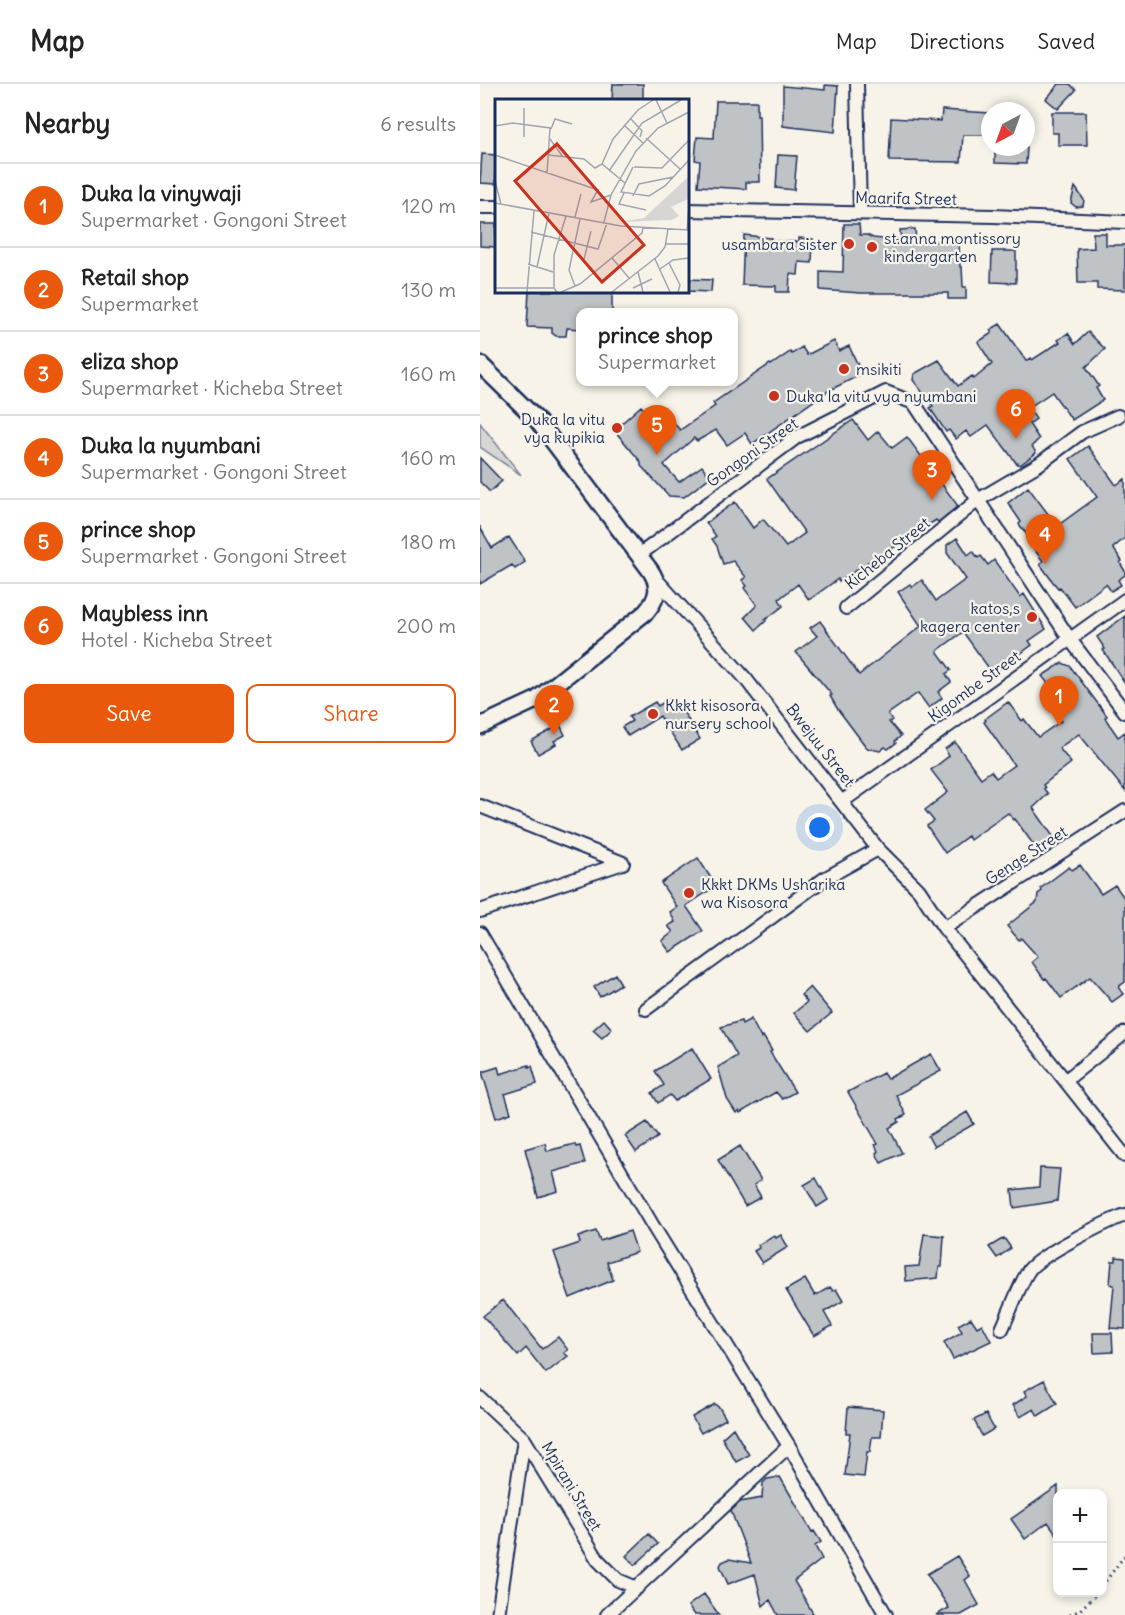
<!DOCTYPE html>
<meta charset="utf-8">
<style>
body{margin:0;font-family:Delius,sans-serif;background:#f2f2f2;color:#222}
.controls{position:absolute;right:18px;bottom:18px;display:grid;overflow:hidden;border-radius:12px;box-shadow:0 3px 9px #0003}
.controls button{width:54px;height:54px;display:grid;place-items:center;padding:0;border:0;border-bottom:2px solid #e0e0e0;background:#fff;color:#222;font:30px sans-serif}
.compass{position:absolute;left:501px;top:18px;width:54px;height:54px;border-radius:50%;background:#fff;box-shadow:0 3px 9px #0003;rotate:221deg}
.you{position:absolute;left:340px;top:744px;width:21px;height:21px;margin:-15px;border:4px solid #fff;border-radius:50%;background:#1a73e8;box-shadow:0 0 0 9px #1a73e833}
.badge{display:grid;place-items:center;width:39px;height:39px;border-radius:50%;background:#ea580c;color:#fff;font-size:20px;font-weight:700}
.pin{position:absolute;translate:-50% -50px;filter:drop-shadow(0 2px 3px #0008)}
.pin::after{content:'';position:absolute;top:32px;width:21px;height:18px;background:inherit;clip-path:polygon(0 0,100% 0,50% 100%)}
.popup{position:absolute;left:96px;top:224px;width:162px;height:78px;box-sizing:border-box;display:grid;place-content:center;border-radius:12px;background:#fff;filter:drop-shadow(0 2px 4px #0005);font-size:20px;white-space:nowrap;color:#767676}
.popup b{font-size:22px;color:#222}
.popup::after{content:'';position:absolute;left:50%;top:100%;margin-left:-12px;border:12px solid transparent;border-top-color:#fff}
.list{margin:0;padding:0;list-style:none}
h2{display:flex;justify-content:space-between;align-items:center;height:78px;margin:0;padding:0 24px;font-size:26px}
h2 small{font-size:20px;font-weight:400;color:#767676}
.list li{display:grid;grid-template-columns:39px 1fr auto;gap:18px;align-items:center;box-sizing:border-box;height:84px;padding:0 24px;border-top:2px solid #e0e0e0}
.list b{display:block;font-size:22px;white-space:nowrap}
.list p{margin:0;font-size:20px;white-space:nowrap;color:#767676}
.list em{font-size:20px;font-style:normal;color:#767676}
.actions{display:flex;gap:12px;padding:18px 24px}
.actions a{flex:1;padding:14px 0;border:2px solid #ea580c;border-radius:12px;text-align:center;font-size:21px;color:#ea580c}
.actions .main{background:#ea580c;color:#fff}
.map{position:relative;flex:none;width:645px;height:1531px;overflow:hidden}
header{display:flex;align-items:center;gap:36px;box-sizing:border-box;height:84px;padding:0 30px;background:#fff;border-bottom:2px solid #e0e0e0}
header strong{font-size:28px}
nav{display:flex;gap:33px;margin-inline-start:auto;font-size:21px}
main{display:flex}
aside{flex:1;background:#fff}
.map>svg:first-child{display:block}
</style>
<header>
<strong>Map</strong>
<nav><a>Map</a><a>Directions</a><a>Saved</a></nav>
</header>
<main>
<aside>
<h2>Nearby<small>6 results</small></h2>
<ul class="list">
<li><span class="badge">1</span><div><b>Duka la vinywaji</b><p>Supermarket · Gongoni Street</p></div><em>120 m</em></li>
<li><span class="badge">2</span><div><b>Retail shop</b><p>Supermarket</p></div><em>130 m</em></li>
<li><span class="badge">3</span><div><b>eliza shop</b><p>Supermarket · Kicheba Street</p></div><em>160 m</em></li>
<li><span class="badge">4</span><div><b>Duka la nyumbani</b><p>Supermarket · Gongoni Street</p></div><em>160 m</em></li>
<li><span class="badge">5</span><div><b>prince shop</b><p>Supermarket · Gongoni Street</p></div><em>180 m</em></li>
<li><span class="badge">6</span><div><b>Maybless inn</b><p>Hotel · Kicheba Street</p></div><em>200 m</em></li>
</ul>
<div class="actions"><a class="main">Save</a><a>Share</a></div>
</aside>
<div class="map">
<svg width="645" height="1531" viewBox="0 0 645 1531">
<rect width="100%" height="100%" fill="#f7f3e8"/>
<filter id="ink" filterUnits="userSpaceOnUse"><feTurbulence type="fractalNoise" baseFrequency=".0167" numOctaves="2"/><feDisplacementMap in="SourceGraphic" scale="12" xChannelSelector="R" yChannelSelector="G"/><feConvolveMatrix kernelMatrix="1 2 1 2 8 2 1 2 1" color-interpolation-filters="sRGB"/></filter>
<g filter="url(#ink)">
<path fill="#d7d6d4" stroke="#798299" stroke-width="1.5" d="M 0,339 L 41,391 L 0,363 Z"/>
<path fill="#c0c3c5" stroke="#1b2f5e" stroke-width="1.5" d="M 133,0 L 163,0 L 163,16 L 132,16 Z
M 579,0 L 590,0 L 596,6 L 578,25 L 566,15 Z
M 345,1 L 358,2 L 355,48 L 303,42 L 303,2 L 345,6 Z
M 236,17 L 277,17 L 277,31 L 279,31 L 280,98 L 266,98 L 266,105 L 218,102 L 220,77 L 215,76 L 217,53 L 234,54 Z
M 462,26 L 510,29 L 510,51 L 483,51 L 481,78 L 409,77 L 411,34 L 461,37 Z
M 572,28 L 606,28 L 607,61 L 578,61 L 578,49 L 572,49 Z
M 515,63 L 547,63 L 546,80 L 515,79 Z
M 2,70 L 16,71 L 16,100 L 0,99 Z
M 298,71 L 317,72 L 314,106 L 296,104 Z
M 595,103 L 604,116 L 603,122 L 596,123 L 591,119 Z
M 0,140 L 16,140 L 16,163 L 0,162 Z
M 364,140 L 379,140 L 380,151 L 387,151 L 393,154 L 421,157 L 420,146 L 435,145 L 436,158 L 479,157 L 480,183 L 482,183 L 483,203 L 486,203 L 486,215 L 468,215 L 468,209 L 381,209 L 340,206 L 340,187 L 363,188 Z
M 613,149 L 626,149 L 626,161 L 645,161 L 645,206 L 617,205 L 617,199 L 598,199 L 597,165 L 614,164 Z
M 264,151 L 291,154 L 291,157 L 319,158 L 319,154 L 333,155 L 332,179 L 319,178 L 318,191 L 310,190 L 309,208 L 296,208 L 296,202 L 262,201 Z
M 512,167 L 536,167 L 536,199 L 511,198 Z
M 207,195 L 232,196 L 231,208 L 207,207 Z
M 49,207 L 132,207 L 132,228 L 100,228 L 100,245 L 87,244 L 86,252 L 76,252 L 72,249 L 72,244 L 47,243 Z
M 520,240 L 546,277 L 551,274 L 552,276 L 580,258 L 578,256 L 588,249 L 595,260 L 608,248 L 625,265 L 606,283 L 619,302 L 616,304 L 623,316 L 592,336 L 572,308 L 548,324 L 556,335 L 549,340 L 559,355 L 552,362 L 556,369 L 540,381 L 538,379 L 537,380 L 508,341 L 491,353 L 486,347 L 476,355 L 469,346 L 466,348 L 450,324 L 453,322 L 433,296 L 434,290 L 459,276 L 478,302 L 492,292 L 494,295 L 512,280 L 498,258 L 512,249 L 510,246 Z
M 354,257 L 359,267 L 369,262 L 382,290 L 348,307 L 272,360 L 265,349 L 247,361 L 236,346 L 217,357 L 214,354 L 184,381 L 199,398 L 222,382 L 230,393 L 204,413 L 189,412 L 161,382 L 161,378 L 134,346 L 161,322 L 175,337 L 177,335 L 182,340 L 189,334 L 200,346 L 235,322 L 233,319 L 290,280 L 291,281 L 310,268 L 312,270 L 322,263 L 327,271 Z
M 373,336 L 388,356 L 398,347 L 412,364 L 427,353 L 478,422 L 458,438 L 456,436 L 390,479 L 389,477 L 359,498 L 358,495 L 329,516 L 318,500 L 299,515 L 303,522 L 285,536 L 286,537 L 276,546 L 265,533 L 277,521 L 264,504 L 267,502 L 262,496 L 266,493 L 253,477 L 243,480 L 237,462 L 232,455 L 236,452 L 226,439 L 255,418 L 273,444 L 283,435 L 306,463 L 325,449 L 287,395 Z
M 608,362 L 636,401 L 645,395 L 645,454 L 633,464 L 642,477 L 640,479 L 645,487 L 645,491 L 638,496 L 641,501 L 631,507 L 626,500 L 595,523 L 580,503 L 578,504 L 573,498 L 560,480 L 563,477 L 551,461 L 553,459 L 539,440 L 541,438 L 528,419 L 548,403 L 577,442 L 617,413 L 590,375 Z
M 0,374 L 22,397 L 10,408 L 0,398 Z
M 0,443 L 12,464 L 29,453 L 45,478 L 35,485 L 32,481 L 0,500 Z
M 477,454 L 488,471 L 493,467 L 498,474 L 501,472 L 508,481 L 514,476 L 540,513 L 544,510 L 566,545 L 549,557 L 552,561 L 513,590 L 483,548 L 457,567 L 471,586 L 466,590 L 471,598 L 458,608 L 462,614 L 449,624 L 438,609 L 408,630 L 412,636 L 409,638 L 421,652 L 415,657 L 416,659 L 408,665 L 405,663 L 400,667 L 387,664 L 357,624 L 350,612 L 352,611 L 316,568 L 337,552 L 330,544 L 340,537 L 379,591 L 441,542 L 418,508 L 430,500 L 432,503 L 442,496 L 456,517 L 486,495 L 467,469 L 467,461 Z
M 645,532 L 645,599 L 623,566 L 625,565 L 617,553 Z
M 582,579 L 590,582 L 627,632 L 625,634 L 638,653 L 645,648 L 645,707 L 599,650 L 579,664 L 591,679 L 563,701 L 565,704 L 564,705 L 568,710 L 553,724 L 575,755 L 558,767 L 535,735 L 534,736 L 528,729 L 490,756 L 488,752 L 465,769 L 447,742 L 454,737 L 445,726 L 468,708 L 451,686 L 469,672 L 465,665 L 475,658 L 501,694 L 511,687 L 516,694 L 534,681 L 504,638 L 506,636 L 505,635 L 528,618 L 542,637 L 544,635 L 558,653 L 581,637 L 568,620 L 578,612 L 562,592 Z
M 189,615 L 193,622 L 198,619 L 220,655 L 202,666 L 180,632 L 148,652 L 142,643 L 152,637 L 149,633 L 175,618 L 178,622 Z
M 80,641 L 85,651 L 74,657 L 76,660 L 58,670 L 51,657 Z
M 218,774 L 236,802 L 206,822 L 223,847 L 190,868 L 182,857 L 193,848 L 188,842 L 195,838 L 190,828 L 197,823 L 181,799 Z
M 600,781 L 621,810 L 635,801 L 645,815 L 645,898 L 638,903 L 643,910 L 632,918 L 610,893 L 581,914 L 566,894 L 564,895 L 552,878 L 558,873 L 541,854 L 539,856 L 527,842 L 557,818 L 558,810 L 562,807 L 561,804 L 589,783 L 592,786 Z
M 135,890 L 141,900 L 120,913 L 114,903 Z
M 330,903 L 352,929 L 330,947 L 314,929 L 327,918 L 321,911 Z
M 271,935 L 281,954 L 283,952 L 292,967 L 290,968 L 315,1008 L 302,1015 L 296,1008 L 260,1029 L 259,1027 L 256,1029 L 247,1015 L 238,983 L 257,972 L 241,943 L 261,937 L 262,940 Z
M 124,936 L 132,945 L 122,954 L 113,946 Z
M 212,964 L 231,995 L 195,1017 L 190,1011 L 178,1019 L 172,1009 L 184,1001 L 175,987 Z
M 451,970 L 461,987 L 416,1011 L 426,1031 L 418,1035 L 419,1038 L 409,1044 L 422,1069 L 401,1079 L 396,1069 L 398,1067 L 395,1061 L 398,1060 L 368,1008 L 403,989 L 407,995 Z
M 49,981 L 49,983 L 52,982 L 57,1000 L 25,1010 L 31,1029 L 16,1034 L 2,988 L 18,983 L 20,990 Z
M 487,1028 L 494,1040 L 454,1063 L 448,1052 Z
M 167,1038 L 178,1053 L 156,1068 L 145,1052 Z
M 65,1059 L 67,1067 L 95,1060 L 96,1063 L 100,1062 L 105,1079 L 73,1088 L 78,1107 L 58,1113 L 45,1065 Z
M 260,1062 L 281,1096 L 274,1101 L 281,1113 L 265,1122 L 238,1076 Z
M 560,1084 L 580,1085 L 577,1117 L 534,1124 L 532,1106 L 559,1103 Z
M 336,1094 L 348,1116 L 337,1123 L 324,1101 Z
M 116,1147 L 120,1157 L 150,1147 L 157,1168 L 127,1178 L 133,1196 L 90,1214 L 74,1168 L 100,1159 L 98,1153 Z
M 444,1150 L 464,1152 L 462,1183 L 459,1183 L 458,1194 L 426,1197 L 425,1183 L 439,1182 Z
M 294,1151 L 296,1154 L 301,1151 L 308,1163 L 282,1179 L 274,1167 L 279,1164 L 278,1161 Z
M 524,1154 L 531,1164 L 517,1174 L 509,1163 Z
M 636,1173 L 645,1174 L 645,1245 L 630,1244 L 634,1201 L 630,1200 L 632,1177 L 636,1177 Z
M 325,1195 L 335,1212 L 350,1203 L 353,1207 L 356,1205 L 363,1217 L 344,1228 L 352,1242 L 334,1252 L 306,1206 Z
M 23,1216 L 62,1265 L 78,1253 L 88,1266 L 84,1269 L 88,1272 L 66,1289 L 46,1264 L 38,1272 L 3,1232 Z
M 491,1234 L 497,1243 L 502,1240 L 511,1257 L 473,1275 L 464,1258 L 482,1248 L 478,1241 Z
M 613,1249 L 632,1249 L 633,1268 L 614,1269 Z
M 564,1296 L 577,1320 L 558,1332 L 554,1325 L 540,1333 L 533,1321 L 547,1312 L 544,1307 Z
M 235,1320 L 238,1323 L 239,1323 L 246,1335 L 221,1349 L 212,1333 Z
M 368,1323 L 403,1326 L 401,1353 L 392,1353 L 390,1368 L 387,1368 L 384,1393 L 365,1391 L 370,1349 L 366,1349 Z
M 506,1330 L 514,1345 L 502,1352 L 494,1336 Z
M 253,1344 L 269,1371 L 256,1378 L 242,1354 Z
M 300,1393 L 332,1448 L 334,1447 L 341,1458 L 335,1462 L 342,1475 L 314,1497 L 334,1531 L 298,1531 L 290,1516 L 283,1522 L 275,1490 L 248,1500 L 240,1482 L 242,1478 L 249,1475 L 271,1479 L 251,1427 L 260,1418 L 282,1414 L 283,1399 L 287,1395 Z
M 578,1402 L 578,1452 L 568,1438 L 545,1455 L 531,1435 Z
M 169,1450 L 178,1460 L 155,1481 L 146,1472 Z
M 477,1472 L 490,1492 L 485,1496 L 499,1521 L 481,1531 L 456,1531 L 469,1524 L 447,1490 Z
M 224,1510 L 239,1531 L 214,1531 L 208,1522 Z"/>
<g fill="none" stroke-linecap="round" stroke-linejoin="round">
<defs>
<path id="minor" d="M 377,0 L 380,129
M 0,123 L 16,123
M 207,126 L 514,132 L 645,138
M 159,471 L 317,353 L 406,308 L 434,319 L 589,554 L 645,628
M 177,496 L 265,594 L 398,765 L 439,806 L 464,844 L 645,1072
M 366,524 L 498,416 L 559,380 L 602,348 L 638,332
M 363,717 L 645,516
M 0,722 L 143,779 L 0,827
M 464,844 L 645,727
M 0,849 L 173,1142 L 309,1362 L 406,1531
M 166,925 L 344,795 L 398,765
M 586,996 L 645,949
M 522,1245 C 529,1230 540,1199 549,1186 C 560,1171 626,1138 645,1131
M 0,1314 L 44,1355 L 118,1476 L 138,1496 L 157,1504
M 18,1531 L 44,1355
M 127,1531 L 309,1362"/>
<path id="tertiary" d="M 0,280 L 57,336 L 170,486 C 181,502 178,514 166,528 L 56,616 L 0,642"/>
</defs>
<use href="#minor" stroke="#1b2f5e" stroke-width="16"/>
<use href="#tertiary" stroke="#1b2f5e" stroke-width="20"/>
<path stroke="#1b2f5e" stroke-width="3" stroke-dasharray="1.5 4.5" stroke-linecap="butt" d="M 622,1502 L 645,1471
M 590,1531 L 600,1526 L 618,1508"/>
<use href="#minor" stroke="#f7f3e8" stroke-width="12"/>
<use href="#tertiary" stroke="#f7f3e8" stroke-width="15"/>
</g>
</g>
<g fill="#c8321e" stroke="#f7f3e8" stroke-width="2">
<circle cx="369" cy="160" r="6"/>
<circle cx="392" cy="163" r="6"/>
<circle cx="364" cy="285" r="6"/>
<circle cx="294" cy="312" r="6"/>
<circle cx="137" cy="344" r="6"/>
<circle cx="552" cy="533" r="6"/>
<circle cx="173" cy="630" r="6"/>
<circle cx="209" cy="809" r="6"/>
</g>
<g text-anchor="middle" stroke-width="4.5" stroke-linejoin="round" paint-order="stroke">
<g font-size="16" fill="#1b2f5e" stroke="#f7f3e8">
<text transform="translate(426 114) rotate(1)" y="6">Maarifa Street</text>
<text transform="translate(272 368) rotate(-35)" y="6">Gongoni Street</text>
<text transform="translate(407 469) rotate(-39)" y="6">Kicheba Street</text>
<text transform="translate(494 602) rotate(-36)" y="6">Kigombe Street</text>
<text transform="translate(341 661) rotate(52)" y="6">Bwejuu Street</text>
<text transform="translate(546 771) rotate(-33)" y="6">Genge Street</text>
<text transform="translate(92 1402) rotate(59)" y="6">Mpirani Street</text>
</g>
<g font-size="16" fill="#1b2f5e" stroke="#f7f3e8" text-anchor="start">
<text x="404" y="160">st.anna montissory<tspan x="404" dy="18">kindergarten</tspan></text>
<text x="357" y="166" text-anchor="end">usambara sister</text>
<text x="376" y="291">msikiti</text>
<text x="306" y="318">Duka la vitu vya nyumbani</text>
<text x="125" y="341" text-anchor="end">Duka la vitu<tspan x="125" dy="18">vya kupikia</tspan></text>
<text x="540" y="530" text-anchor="end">katos,s<tspan x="540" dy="18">kagera center</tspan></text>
<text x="185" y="627">Kkkt kisosora<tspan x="185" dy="18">nursery school</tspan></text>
<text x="221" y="806">Kkkt DKMs Usharika<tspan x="221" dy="18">wa Kisosora</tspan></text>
</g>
</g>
<g transform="translate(15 15)">
<rect width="194" height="194" fill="#f7f3e8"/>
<path d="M 193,78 L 193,100 L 176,108 L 184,117 L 177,121 L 124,123 L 149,119 Z" fill="#d7d6d4"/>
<path fill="none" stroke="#9fa5b1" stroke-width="1.5" d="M 161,1 L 172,24M 135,19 L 147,32 L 145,38M 129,26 L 148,44M 0,27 L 18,24 L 55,29 L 52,74M 56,30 L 60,20 L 77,25M 29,38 L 29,9M 151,39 L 185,70M 55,40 L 68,58M 0,56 L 103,91 L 96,103 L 116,96M 54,56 L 89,60 L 100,69 L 107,65 L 130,84M 107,65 L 118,40 L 143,11 L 158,1M 138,68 L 126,93 L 154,97 L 170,87 L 194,61M 139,68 L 167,69 L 194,41M 114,72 L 147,24 L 186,1M 0,82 L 6,105M 129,94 L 124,105 L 151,111M 138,97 L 144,85 L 178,78M 0,104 L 126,127 L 194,131M 80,118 L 86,95M 109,123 L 116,96 L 141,52 L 163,29 L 194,13M 192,131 L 194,108M 36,133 L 103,150 L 112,124M 171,145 L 194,145M 117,159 L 134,179M 89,160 L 96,132M 160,160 L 175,193M 174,164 L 185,186 L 183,193M 33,165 L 58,173M 42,168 L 54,114M 165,170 L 178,161 L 194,159M 143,173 L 148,193M 80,187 L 74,171 L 85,120M 0,189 L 59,189 L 62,193M 59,189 L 59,156 L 71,117M 138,189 L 157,180M 32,193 L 39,112M 66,193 L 85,185 L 147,134 L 148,128M 117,193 L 163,157 L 170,148 L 173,130"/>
<path fill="#c8321e" fill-opacity="0.15" stroke="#c8321e" stroke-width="3" d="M 62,45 L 149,146 L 107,183 L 20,82 Z"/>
<rect width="194" height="194" fill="none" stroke="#1b2f5e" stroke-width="3"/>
</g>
</svg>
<div class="controls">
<button>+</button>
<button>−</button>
</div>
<svg class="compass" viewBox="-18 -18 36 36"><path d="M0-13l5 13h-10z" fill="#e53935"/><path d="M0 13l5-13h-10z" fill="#767676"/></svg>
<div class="you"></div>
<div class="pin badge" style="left:579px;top:642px">1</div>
<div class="pin badge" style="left:74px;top:651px">2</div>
<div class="pin badge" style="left:452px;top:416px">3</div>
<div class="pin badge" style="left:565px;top:480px">4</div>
<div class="pin badge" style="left:177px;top:371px">5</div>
<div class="popup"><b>prince shop</b>Supermarket</div>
<div class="pin badge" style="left:536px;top:355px">6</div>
</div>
</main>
